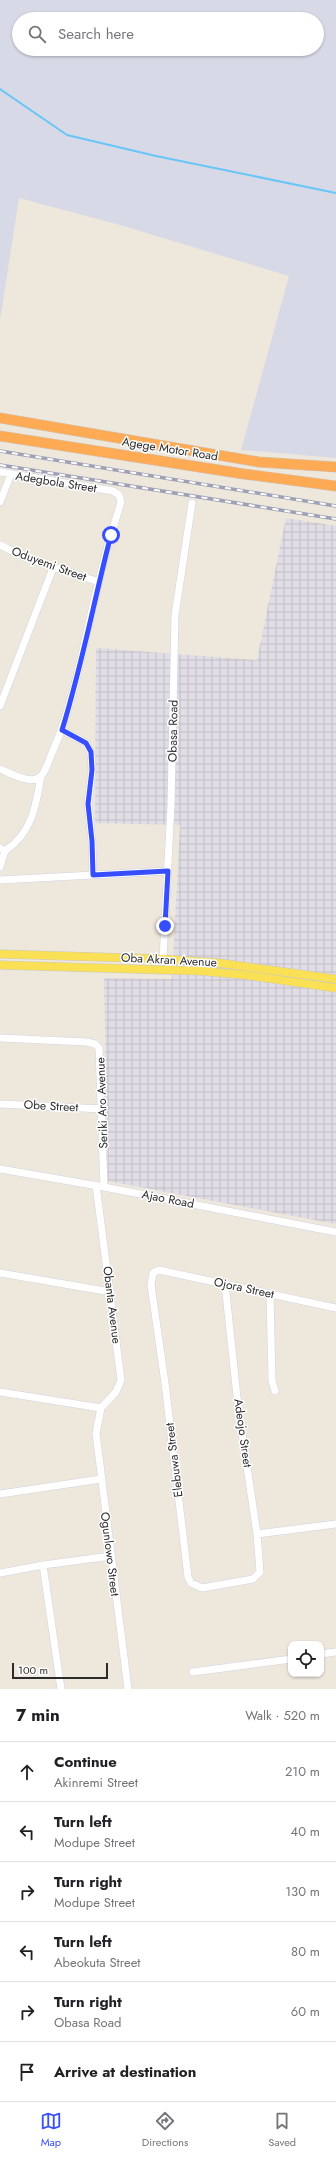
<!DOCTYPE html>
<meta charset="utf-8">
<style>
body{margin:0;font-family:Jost,sans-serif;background:#f2f2f2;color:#202124}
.controls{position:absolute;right:12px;bottom:12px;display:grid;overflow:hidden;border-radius:8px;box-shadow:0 1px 3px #0004}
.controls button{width:36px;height:36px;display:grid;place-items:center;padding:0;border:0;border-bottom:1px solid #e0e0e0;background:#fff;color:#202124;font:20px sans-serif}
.scale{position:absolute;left:12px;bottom:10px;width:96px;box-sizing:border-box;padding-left:4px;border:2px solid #2b2b2b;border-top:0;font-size:11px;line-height:14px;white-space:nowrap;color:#2b2b2b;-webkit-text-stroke:3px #fff;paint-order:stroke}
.stop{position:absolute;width:12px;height:12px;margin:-9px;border:3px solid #374eff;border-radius:50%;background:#fff}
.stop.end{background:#374eff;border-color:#fff;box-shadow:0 1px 4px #0008}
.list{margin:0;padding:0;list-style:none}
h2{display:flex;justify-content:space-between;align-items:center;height:52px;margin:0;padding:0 16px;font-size:17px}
h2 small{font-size:13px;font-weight:400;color:#757577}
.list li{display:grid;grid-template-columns:26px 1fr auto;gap:12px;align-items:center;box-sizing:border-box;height:60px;padding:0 16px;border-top:1px solid #e0e0e0}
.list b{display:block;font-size:15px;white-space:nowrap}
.list p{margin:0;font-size:13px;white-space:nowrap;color:#757577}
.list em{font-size:13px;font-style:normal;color:#757577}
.icon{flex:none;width:22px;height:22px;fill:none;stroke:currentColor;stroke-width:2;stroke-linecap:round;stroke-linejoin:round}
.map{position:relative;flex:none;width:336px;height:1689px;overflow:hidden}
.search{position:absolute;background:#fff;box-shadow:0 1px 3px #0004;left:12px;right:12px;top:12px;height:44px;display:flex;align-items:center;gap:10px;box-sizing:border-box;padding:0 14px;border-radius:22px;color:#757577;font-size:15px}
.sheet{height:412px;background:#fff}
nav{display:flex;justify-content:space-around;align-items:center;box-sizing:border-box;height:56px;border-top:1px solid #e0e0e0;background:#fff;font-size:11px;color:#757577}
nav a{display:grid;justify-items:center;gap:2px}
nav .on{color:#374eff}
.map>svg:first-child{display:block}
</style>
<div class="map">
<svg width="336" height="1689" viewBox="0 0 336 1689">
<defs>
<pattern id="industrial-grid" width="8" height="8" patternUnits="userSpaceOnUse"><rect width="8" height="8" fill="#e0dde6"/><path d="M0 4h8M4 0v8" fill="none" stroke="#c0bec5"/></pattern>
</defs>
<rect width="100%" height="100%" fill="#eee7dc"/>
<path fill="url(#industrial-grid)" d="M 286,518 L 336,526 L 336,1224 L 108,1181 L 104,978 L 172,979 L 180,825 L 95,823 L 96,648 L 257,660 Z"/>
<path fill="#d7d9e6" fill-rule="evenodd" d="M 0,0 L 336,0 L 336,458 L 241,450 L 289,276 L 120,225 L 19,198 L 0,320 ZM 19,19 L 317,19 L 317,49 L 19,49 Z"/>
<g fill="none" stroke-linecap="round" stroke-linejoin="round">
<path stroke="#67c6f7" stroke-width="2" d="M 0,89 L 67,135 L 156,156 L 336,193"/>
<defs>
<path id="minor" d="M 0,472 L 113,491 L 119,495 L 121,502 C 113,528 105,554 99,581 C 84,639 76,698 52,753 C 49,760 46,772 40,777 C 30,785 10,773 0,769
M 0,502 L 11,474
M 0,545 L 29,559 L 99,582
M 0,706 L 53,568
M 62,730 L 86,743 L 91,753 L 92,770 L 88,804 L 92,841 L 93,875
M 0,848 L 5,851 L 0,867
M 5,851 C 32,833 36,806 41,776
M 0,880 L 168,871
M 163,959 L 171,805 L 175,615 L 192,503
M 0,1038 L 87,1042 L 95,1044 L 99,1048 L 104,1187
M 0,1104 L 102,1109
M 0,1169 L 104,1187 L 336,1232
M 96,1185 L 121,1380 L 116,1392 L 101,1408 L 96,1433 L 128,1689
M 0,1273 L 111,1292
M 225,1284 L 238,1406 L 257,1534 L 260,1572 L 253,1579 L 202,1588 L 191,1583 L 188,1577 L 165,1383 L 151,1285 L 153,1273 L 159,1270 L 336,1308
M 270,1294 L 272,1381 L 275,1391
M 0,1392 L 101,1408
M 0,1494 L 101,1479
M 257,1534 L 336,1524
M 43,1565 L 61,1689
M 0,1573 L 43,1565 L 111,1556
M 321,1654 L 336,1652
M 193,1672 L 291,1659"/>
<path id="major" d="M 0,954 L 163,959 L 219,963 L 336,979
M 0,965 L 201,971 L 245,975 L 336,988"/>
<path id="highway" d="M 0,418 L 259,462 L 336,467
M 0,436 L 244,474 L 336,486"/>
</defs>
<use href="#minor" stroke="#d1d3e4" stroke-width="8"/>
<use href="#major" stroke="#c8c8c8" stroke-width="9"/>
<use href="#highway" stroke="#c8c8c8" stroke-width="11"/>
<use href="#minor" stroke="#fff" stroke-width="7"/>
<use href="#major" stroke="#fae054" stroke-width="8"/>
<use href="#highway" stroke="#ffab55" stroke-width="10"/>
<defs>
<path id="rail" d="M 0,451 L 336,506
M 0,465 L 336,519"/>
</defs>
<use href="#rail" stroke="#9ea0b6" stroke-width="3.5"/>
<use href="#rail" stroke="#fff" stroke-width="2" stroke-dasharray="6" stroke-linecap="butt"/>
</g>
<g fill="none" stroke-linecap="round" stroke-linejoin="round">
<path stroke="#374eff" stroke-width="5" d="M 111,535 C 94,600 82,666 62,730 L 86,743 L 91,752 L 92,770 L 88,804 L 92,841 L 93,875 L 168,871 L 165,926"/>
</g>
<g text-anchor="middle" stroke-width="3" stroke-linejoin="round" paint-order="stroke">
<g font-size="12" fill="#2b2b2b" stroke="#fff">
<text transform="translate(170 449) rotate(9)" y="4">Agege Motor Road</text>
<text transform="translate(56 482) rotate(9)" y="4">Adegbola Street</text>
<text transform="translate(49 564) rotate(20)" y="4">Oduyemi Street</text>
<text transform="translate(173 731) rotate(-89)" y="4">Obasa Road</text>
<text transform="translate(169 960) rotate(3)" y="4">Oba Akran Avenue</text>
<text transform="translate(102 1103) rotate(-92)" y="4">Seriki Aro Avenue</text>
<text transform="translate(51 1106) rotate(3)" y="4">Obe Street</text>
<text transform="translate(168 1199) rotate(11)" y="4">Ajao Road</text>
<text transform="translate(244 1288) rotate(12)" y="4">Ojora Street</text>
<text transform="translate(112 1305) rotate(83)" y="4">Obanta Avenue</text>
<text transform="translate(243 1433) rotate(82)" y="4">Adeojo Street</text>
<text transform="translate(174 1460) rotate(-97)" y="4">Elebuwa Street</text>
<text transform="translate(110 1554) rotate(83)" y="4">Ogunlowo Street</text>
</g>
</g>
</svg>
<div class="controls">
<button><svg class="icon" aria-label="locate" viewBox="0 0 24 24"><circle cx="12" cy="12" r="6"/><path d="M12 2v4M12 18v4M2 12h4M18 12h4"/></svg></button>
</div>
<div class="scale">100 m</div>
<div class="stop" style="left:111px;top:535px"></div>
<div class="stop end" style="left:165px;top:926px"></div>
<div class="search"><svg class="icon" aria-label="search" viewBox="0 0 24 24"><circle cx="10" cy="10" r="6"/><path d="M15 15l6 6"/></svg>Search here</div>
</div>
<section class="sheet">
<h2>7 min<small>Walk · 520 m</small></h2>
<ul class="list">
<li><svg class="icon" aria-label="ahead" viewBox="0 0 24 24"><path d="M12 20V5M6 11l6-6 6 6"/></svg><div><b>Continue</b><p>Akinremi Street</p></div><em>210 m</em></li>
<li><svg class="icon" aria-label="left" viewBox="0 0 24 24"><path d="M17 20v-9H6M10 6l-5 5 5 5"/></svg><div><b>Turn left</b><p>Modupe Street</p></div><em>40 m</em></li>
<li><svg class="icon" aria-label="right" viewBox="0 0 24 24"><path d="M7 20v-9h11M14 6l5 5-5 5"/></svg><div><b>Turn right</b><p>Modupe Street</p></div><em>130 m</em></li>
<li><svg class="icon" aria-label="left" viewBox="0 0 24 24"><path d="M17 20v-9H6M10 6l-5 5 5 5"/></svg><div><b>Turn left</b><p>Abeokuta Street</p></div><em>80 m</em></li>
<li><svg class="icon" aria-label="right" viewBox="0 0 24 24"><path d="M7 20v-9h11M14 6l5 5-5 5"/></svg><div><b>Turn right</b><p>Obasa Road</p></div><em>60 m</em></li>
<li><svg class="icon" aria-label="arrive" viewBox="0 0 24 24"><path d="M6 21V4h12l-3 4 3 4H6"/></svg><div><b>Arrive at destination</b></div></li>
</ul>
</section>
<nav>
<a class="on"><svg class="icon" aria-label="map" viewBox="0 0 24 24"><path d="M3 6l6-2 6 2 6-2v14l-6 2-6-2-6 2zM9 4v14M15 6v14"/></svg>Map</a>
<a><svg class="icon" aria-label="directions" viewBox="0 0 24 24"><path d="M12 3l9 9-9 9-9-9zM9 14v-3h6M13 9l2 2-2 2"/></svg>Directions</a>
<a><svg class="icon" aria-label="saved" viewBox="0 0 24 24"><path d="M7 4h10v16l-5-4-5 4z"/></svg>Saved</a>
</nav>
